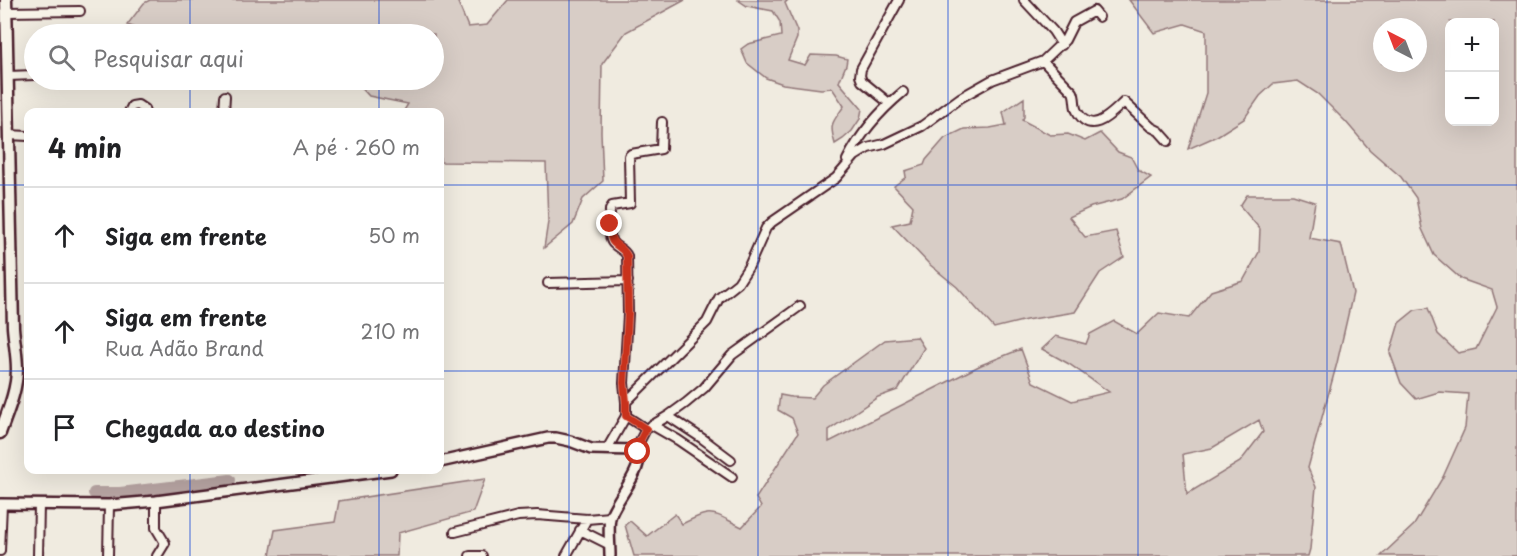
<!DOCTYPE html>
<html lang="pt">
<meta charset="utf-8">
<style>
body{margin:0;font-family:"Playpen Sans",sans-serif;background:#f6f6f6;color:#202124}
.controls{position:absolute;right:18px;top:18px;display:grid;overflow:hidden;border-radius:12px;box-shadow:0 6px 24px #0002}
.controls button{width:54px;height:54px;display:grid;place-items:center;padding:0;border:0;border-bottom:2px solid #e0e0e0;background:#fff;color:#202124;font:30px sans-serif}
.compass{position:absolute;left:1373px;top:18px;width:54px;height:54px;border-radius:50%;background:#fff;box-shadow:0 6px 24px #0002;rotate:318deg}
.stop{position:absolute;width:18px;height:18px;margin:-14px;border:4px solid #c8321e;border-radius:50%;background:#fff}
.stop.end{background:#c8321e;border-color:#fff;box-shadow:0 2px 6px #0008}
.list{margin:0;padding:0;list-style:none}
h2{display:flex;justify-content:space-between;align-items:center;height:78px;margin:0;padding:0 24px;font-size:26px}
h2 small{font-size:20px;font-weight:400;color:#757577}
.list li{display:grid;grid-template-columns:39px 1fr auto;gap:18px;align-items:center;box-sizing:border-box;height:96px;padding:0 24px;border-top:2px solid #e0e0e0}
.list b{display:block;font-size:22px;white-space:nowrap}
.list p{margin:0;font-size:20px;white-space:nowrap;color:#757577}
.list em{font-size:20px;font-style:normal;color:#757577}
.icon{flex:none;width:33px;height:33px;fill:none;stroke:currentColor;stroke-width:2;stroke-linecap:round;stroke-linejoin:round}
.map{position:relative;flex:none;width:1517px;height:556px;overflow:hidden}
.search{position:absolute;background:#fff;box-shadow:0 6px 24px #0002;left:24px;top:24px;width:420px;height:66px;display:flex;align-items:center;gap:15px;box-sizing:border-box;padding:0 21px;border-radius:33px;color:#757577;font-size:22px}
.panel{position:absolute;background:#fff;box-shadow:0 6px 24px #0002;left:24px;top:108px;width:420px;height:366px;border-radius:12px}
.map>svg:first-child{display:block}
</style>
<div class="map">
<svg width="1517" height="556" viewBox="0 0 1517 556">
<rect width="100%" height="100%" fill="#f0ebe0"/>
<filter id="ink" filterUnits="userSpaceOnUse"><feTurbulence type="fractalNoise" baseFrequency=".0167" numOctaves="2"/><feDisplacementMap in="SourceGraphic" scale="12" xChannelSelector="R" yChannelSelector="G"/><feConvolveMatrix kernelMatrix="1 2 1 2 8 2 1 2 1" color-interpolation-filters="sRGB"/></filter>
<g filter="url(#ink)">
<path fill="#d8cdc6" stroke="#917678" stroke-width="1.5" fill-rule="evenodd" d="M 150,0 L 457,0 L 468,27 L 487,25 L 508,0 L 685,0 L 626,32 L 602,64 L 601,132 L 603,181 L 583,199 L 573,224 L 544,248 L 548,222 L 546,163 L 440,162 L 440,112 L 403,112 L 408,104 L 369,96 L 354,80 L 434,80 L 434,34 L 154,34 L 127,25 L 144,3 Z
M 738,0 L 788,0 L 785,3 L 797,31 L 797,38 L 788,60 L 805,65 L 811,55 L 836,56 L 847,59 L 846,65 L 839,82 L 862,109 L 860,119 L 852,131 L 843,139 L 835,144 C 829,123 832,123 844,106 L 832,88 L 821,89 L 783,84 L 766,78 L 747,63 L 741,49 L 748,44 L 781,36 L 780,22 L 773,11 L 747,6 Z
M 1129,0 L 1517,0 L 1517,556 L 1381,556 L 1414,525 L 1443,477 L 1465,428 L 1468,394 L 1439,392 L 1416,399 L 1401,383 L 1390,353 L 1399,323 L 1415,310 L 1428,308 L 1438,334 L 1458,353 L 1476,349 L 1497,307 L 1492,290 L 1461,279 L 1434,255 L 1422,229 L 1416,198 L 1401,177 L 1370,150 L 1346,122 L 1318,94 L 1298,81 L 1273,84 L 1260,96 L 1244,119 L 1217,136 L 1188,149 L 1206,93 L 1206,31 L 1185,24 L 1154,33 ZM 1450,22 L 1494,22 L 1494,122 L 1450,122 ZM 1382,27 L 1418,27 L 1418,63 L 1382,63 Z
M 1024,98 L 1024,117 L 1022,120 L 1050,135 L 1068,134 L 1085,141 L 1100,133 L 1118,152 L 1131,157 L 1138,170 L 1151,177 L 1122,199 L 1091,207 L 1069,217 L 1085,237 L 1116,231 L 1124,257 L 1100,273 L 1075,312 L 1026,320 L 994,328 L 957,287 L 929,264 L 892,225 L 910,221 L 913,206 L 894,186 L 906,177 L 905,171 L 924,165 L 926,160 L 945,138 L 964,129 L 990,128 L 1006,125 L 1003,112 Z
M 1247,195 L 1293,195 L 1315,202 L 1309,238 L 1341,244 L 1353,293 L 1337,363 L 1308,468 L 1316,487 L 1310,549 L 1308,556 L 634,556 L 625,525 L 630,521 L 647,536 L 675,514 L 682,524 C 714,507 712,513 742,527 L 761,507 L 756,498 L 798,433 L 792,418 L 778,410 L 780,395 L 791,397 L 812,398 L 823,385 L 885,340 L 917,337 L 924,348 L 898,390 L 878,397 L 829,430 L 829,442 L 981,365 L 1021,349 L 1033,382 L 1072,401 L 1109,392 L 1069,364 L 1042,349 L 1056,336 L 1086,344 L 1090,334 L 1114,321 L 1137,334 L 1159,313 L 1189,318 L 1211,291 L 1243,281 L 1259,252 L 1260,229 L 1240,206 ZM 1259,420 L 1263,432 L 1240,462 L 1187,494 L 1183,454 L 1212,448 Z
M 485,479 L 473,512 L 398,533 L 397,556 L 270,556 L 275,530 L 335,522 L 339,501 Z"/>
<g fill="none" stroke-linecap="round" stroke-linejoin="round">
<path stroke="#b7a4a2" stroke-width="12" d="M 94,493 L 120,493 L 230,480"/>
<defs>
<path id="minor" d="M 1024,0 L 1053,31 L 1062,45
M 6,12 L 80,11
M 1043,61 L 1073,92 C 1076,98 1074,106 1077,111 C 1091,137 1111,114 1124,102 L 1151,127 L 1159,131 L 1168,141
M 8,76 L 34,75
M 889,103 L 862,81 L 860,76 L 861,69 L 899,0
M 129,112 L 132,106 L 138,105 L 144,109 L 145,112
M 224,112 L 225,96
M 9,135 L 28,136
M 847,160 C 860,134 880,111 903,92
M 548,283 L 628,281
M 626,402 L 707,322 L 719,298 L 738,283 L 749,266 L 766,228 L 772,222 L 836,178 L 855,156 L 868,148 L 884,144 L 922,126 L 960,98 L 992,80 L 1043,61 L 1065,40 L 1074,22 L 1094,11 L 1099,17
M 626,416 L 646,429
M 668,416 L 703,439 L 731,460
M 652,425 L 678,440 L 732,477
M 646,429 L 668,416 L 686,403 L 704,388 L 732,355 L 800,306
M 607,449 L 626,416 L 626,402 L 624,383 L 628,314 L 627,256 C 624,249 616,248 612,242 C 608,236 610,218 610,210 L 612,206 L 630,203 L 629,156 L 631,154 L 661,149 L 662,122
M 635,450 L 646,429
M 156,501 L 156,528 L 165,543 L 157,556
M 580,530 L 610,545
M 455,532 L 518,516 L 537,515 L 587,519 L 610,517
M 0,551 L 2,504
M 38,556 L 39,504
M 108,556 L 109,505
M 470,556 L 482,556
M 566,556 L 587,519"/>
<path id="tertiary" d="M 440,462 L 548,438 L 556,438 L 570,441 L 591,449 L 635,450 C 650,464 614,500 610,518 C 608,528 610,545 610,556
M 0,504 L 109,505 L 156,501 L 391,470"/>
<path id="secondary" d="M 0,433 C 7,413 17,391 17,369 C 17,355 14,341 13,327 L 6,0"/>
</defs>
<use href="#minor" stroke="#4a1f2b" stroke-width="12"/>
<use href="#tertiary" stroke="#4a1f2b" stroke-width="14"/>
<use href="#secondary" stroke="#4a1f2b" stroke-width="15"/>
<use href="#minor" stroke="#f7f3e8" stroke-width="8"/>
<use href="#tertiary" stroke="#f7f3e8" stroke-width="9"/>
<use href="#secondary" stroke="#f7f3e8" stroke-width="10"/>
</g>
</g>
<g fill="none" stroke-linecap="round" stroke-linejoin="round" filter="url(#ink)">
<path stroke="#c8321e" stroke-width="8" d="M 610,224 C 610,252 618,239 627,256 L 628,314 L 624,383 L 626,402 L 626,416 L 646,429 L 635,450 L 638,452"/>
</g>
<path fill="none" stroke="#1d4ed8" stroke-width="1.5" stroke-opacity="0.55" d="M 190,0 L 190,34M 379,0 L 379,34M 569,0 L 569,556M 758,0 L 758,556M 948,0 L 948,556M 1138,0 L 1138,556M 1327,0 L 1327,556M 190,80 L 190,112M 379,80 L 379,112M 0,185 L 28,185M 440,185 L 1517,185M 0,371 L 28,371M 440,371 L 1517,371M 190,470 L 190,556M 379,470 L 379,556"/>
</svg>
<div class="controls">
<button>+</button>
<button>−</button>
</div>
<svg class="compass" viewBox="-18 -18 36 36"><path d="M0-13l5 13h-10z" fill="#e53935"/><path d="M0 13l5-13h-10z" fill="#757577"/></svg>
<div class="stop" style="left:638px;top:452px"></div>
<div class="stop end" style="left:610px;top:224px"></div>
<div class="search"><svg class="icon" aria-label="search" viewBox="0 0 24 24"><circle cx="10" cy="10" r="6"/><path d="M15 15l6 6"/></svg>Pesquisar aqui</div>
<section class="panel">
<h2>4 min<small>A pé · 260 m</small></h2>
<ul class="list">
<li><svg class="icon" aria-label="ahead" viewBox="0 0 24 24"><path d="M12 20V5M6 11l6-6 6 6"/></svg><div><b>Siga em frente</b></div><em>50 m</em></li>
<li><svg class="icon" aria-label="ahead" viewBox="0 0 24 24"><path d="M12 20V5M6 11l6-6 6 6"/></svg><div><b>Siga em frente</b><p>Rua Adão Brand</p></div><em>210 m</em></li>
<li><svg class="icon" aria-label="arrive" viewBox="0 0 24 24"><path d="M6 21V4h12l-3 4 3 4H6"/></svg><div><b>Chegada ao destino</b></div></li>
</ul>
</section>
</div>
